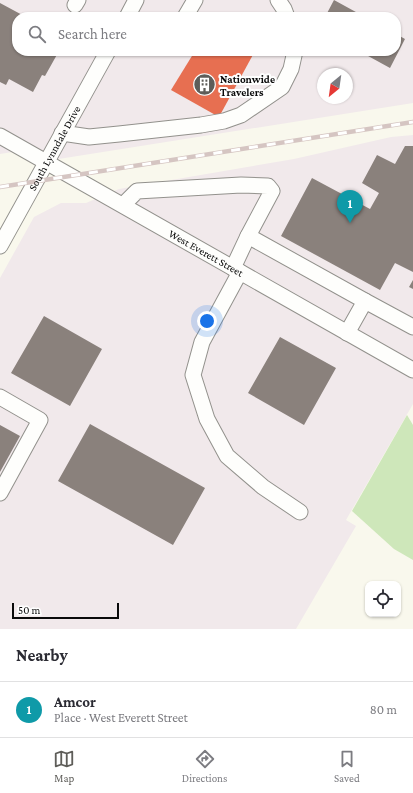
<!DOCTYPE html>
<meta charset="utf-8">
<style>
body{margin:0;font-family:"Crimson Pro",serif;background:#f7f7f7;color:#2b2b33}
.controls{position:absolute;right:12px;bottom:12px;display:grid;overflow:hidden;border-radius:8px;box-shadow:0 1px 3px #0004}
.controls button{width:36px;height:36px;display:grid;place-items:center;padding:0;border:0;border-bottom:1px solid #e1e1e2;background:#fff;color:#2b2b33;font:20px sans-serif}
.compass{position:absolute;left:317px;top:68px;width:36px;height:36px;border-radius:50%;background:#fff;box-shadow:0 1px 3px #0004;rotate:209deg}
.scale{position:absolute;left:12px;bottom:10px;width:107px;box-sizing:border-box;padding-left:4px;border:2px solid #0a0a0a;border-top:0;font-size:11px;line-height:14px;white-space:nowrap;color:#0a0a0a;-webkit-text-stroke:3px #fff;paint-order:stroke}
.you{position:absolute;left:207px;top:321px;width:14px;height:14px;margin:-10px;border:3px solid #fff;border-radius:50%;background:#1a73e8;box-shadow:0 0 0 6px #1a73e833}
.badge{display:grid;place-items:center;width:26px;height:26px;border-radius:50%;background:#5e5d59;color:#fff;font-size:13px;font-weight:700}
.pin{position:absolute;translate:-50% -33px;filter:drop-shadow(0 1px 2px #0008)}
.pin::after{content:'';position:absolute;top:21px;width:14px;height:12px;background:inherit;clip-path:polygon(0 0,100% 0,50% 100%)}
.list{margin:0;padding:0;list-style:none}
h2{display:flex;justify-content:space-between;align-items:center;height:52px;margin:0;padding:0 16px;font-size:17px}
h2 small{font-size:13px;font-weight:400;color:#7c7c81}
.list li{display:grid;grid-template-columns:26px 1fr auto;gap:12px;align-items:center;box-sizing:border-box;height:56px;padding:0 16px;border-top:1px solid #e1e1e2}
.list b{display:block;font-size:15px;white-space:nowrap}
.list p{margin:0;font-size:13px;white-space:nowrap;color:#7c7c81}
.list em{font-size:13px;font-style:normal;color:#7c7c81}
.icon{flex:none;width:22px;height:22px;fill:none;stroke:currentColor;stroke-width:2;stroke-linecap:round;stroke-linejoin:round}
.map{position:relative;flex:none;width:413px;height:629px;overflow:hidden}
.search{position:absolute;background:#fff;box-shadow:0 1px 3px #0004;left:12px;right:12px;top:12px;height:44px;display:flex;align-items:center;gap:10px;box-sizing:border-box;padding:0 14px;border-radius:16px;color:#7c7c81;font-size:15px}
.sheet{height:108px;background:#fff}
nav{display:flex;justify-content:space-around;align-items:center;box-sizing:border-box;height:56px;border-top:1px solid #e1e1e2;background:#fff;font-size:11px;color:#7c7c81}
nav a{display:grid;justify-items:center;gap:2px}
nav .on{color:#5e5d59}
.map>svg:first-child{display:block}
</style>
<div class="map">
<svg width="413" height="629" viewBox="0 0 413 629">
<rect width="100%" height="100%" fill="#f9f8ed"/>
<path fill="#f1e9eb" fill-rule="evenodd" d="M 0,0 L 413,0 L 413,103 L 46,161 L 25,150 L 0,154 ZM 17,17 L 396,17 L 396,51 L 17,51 ZM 323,74 L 347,74 L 347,98 L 323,98 Z
M 413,135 L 413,404 L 346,520 L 356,526 L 296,629 L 0,629 L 0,278 L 34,217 L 61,203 L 86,203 L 119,189 L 294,159 L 391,137 Z"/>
<path fill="#cee7ba" d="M 407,415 L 413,425 L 413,560 L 394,549 L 352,511 Z"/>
<path fill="#e76f51" d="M 195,51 L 255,51 L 219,117 L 171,90 Z"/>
<path fill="#8a817c" d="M 334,0 L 365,17 L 325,17 Z
M 0,3 L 26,17 L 17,17 L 17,51 L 59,51 L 45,76 L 42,75 L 33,92 L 9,79 L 6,85 L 0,82 Z
M 396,34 L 405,39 L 390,68 L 359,51 L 396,51 Z
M 405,146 L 413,146 L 413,272 L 395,263 L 380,290 L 281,236 L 312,178 L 370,209 L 379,193 L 362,183 L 377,155 L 395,164 Z
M 413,280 L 413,289 L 409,287 Z
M 44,316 L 102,349 L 70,406 L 11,373 Z
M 280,337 L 336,368 L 304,425 L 248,393 Z
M 90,424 L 205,488 L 173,545 L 58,481 Z
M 0,425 L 20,436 L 0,472 Z"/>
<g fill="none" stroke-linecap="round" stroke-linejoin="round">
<defs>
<g id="minor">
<path d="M 278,0 L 284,9 L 287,17"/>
<path d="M 75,5 L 78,0"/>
<path d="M 127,17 L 136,0"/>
<path d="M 185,17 L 195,0"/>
<path d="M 62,133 L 89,137 L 119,134 L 201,125 L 224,121 L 241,115 L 282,87 L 291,69 L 295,51"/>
<path id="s1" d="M 0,136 L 413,370"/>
<path d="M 123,205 L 137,191 L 241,185 L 268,186 L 272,191 L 248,236"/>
<path id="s2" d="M 0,246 L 108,51"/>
<path d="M 233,268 L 248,236 L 365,301"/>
<path d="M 240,272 L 202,342 L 193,375 L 207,419 L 227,456 L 263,487 L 300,512"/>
<path d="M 347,333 L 365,301 L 413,327"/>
<path d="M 0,397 L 40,420 L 0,493"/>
</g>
</defs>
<use href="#minor" stroke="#92918c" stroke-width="17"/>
<use href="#minor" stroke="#fefefc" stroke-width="15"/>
<defs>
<path id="rail" d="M 0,187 L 413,122"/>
</defs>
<use href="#rail" stroke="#d5c5c2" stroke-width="4.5"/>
<use href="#rail" stroke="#fff" stroke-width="3" stroke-dasharray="9" stroke-linecap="butt"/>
</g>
<defs>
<symbol id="building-disc" viewBox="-11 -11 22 22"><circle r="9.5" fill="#5e5d59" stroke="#fff"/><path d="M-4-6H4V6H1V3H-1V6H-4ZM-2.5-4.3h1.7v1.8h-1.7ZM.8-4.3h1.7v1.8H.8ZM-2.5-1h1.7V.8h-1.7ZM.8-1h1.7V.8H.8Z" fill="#fff"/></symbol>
</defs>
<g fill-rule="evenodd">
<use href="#building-disc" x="192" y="72" width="25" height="25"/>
</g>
<g text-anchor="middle" stroke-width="4" stroke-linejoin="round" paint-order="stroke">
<g font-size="11" font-weight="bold" fill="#0a0a0a" stroke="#fff" text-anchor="start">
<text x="220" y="83">Nationwide<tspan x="220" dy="13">Travelers</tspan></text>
</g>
<g font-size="11" fill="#0a0a0a" stroke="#fff">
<text dy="4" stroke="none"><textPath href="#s2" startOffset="112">South Lynndale Drive</textPath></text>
<text dy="4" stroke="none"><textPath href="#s1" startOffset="237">West Everett Street</textPath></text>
</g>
</g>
</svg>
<div class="controls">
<button><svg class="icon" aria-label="locate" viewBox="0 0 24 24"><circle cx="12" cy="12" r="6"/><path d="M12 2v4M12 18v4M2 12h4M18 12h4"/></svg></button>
</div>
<svg class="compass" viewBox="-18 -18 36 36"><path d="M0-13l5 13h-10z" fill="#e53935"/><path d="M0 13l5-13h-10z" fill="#7c7c81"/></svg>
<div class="scale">50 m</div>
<div class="you"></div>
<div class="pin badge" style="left:350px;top:223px;background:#0f9aa8">1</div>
<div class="search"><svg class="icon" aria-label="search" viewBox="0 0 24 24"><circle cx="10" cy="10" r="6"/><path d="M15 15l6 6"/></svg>Search here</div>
</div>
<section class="sheet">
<h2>Nearby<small></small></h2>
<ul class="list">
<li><span class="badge" style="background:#0f9aa8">1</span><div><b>Amcor</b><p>Place · West Everett Street</p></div><em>80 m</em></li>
</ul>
</section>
<nav>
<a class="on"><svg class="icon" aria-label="map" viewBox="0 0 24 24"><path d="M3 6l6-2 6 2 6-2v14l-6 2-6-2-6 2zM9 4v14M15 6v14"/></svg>Map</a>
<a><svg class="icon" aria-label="directions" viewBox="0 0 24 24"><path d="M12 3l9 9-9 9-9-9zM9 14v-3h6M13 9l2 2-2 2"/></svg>Directions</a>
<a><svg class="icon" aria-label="saved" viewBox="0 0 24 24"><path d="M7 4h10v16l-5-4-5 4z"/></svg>Saved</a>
</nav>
